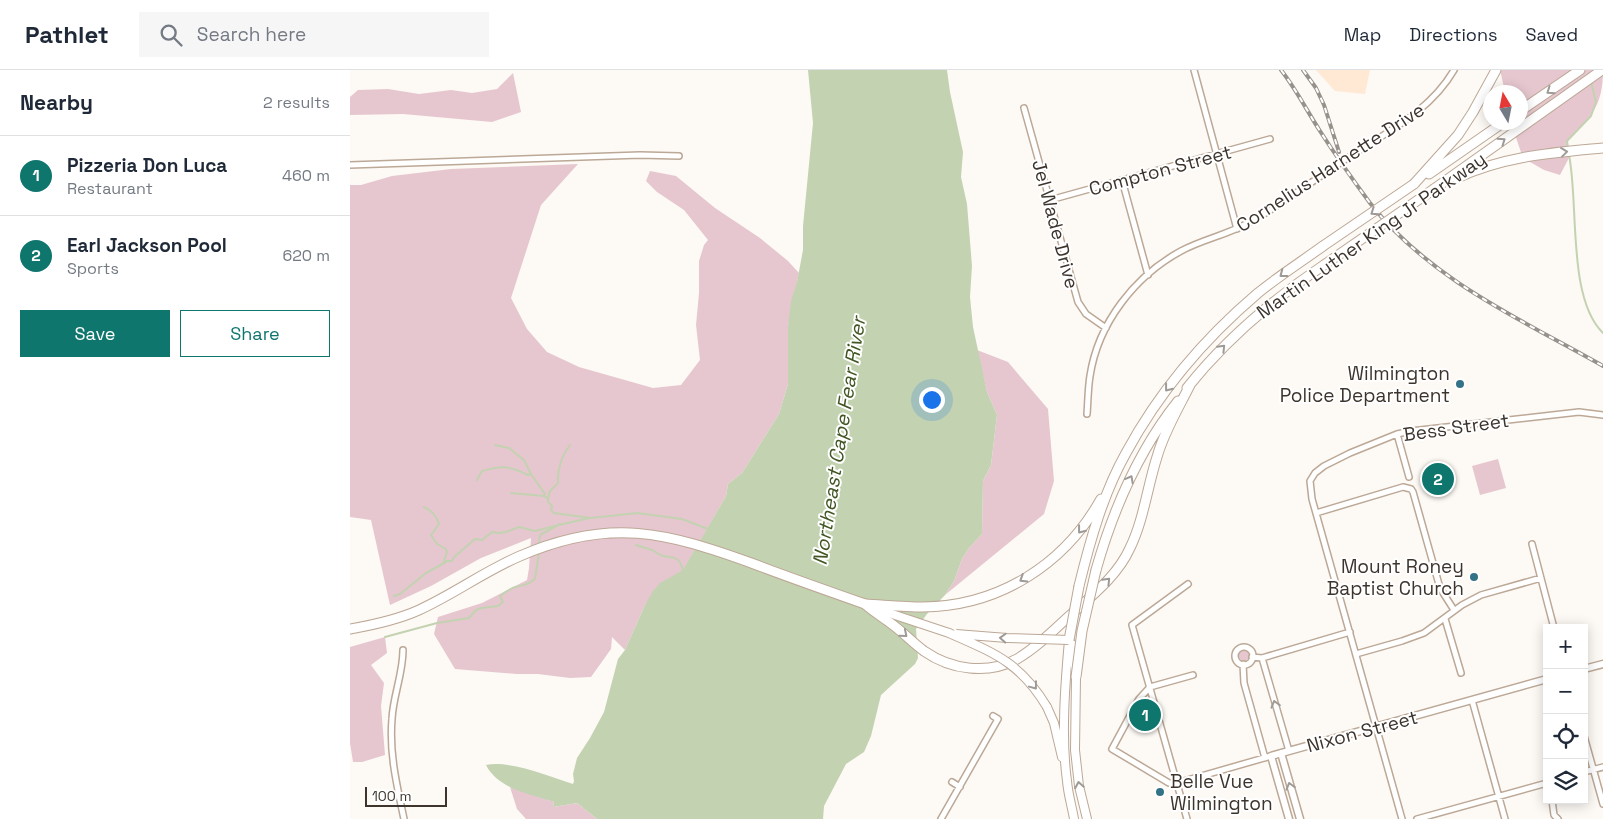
<!DOCTYPE html>
<meta charset="utf-8">
<style>
body{margin:0;font-family:"Space Grotesk",sans-serif;background:#f6f6f7;color:#1f2937}
.controls{position:absolute;right:15px;bottom:15px;display:grid;overflow:hidden;border-radius:0px;box-shadow:0 2px 12px #0003}
.controls button{width:45px;height:45px;display:grid;place-items:center;padding:0;border:0;border-bottom:1px solid #e0e1e3;background:#fff;color:#1f2937;font:25px sans-serif}
.compass{position:absolute;left:1133px;top:15px;width:45px;height:45px;border-radius:50%;background:#fff;box-shadow:0 2px 12px #0003;rotate:350deg}
.scale{position:absolute;left:15px;bottom:12px;width:82px;box-sizing:border-box;padding-left:5px;border:2px solid #3c342d;border-top:0;font-size:14px;line-height:18px;white-space:nowrap;color:#3c342d;-webkit-text-stroke:4px #fff;paint-order:stroke}
.you{position:absolute;left:581px;top:329px;width:18px;height:18px;margin:-12px;border:4px solid #fff;border-radius:50%;background:#1a73e8;box-shadow:0 0 0 8px #1a73e833}
.badge{display:grid;place-items:center;width:32px;height:32px;border-radius:50%;background:#0f766e;color:#fff;font-size:16px;font-weight:700}
.pin{position:absolute;translate:-50% -50%;border:2px solid #fff;box-shadow:0 1px 5px #0006}
.list{margin:0;padding:0;list-style:none}
h2{display:flex;justify-content:space-between;align-items:center;height:65px;margin:0;padding:0 20px;font-size:21px}
h2 small{font-size:16px;font-weight:400;color:#747a83}
.list li{display:grid;grid-template-columns:32px 1fr auto;gap:15px;align-items:center;box-sizing:border-box;height:80px;padding:0 20px;border-top:1px solid #e0e1e3}
.list b{display:block;font-size:19px;white-space:nowrap}
.list p{margin:0;font-size:16px;white-space:nowrap;color:#747a83}
.list em{font-size:16px;font-style:normal;color:#747a83}
.actions{display:flex;gap:10px;padding:15px 20px}
.actions a{flex:1;padding:11px 0;border:1px solid #0f766e;border-radius:0px;text-align:center;font-size:18px;color:#0f766e}
.actions .main{background:#0f766e;color:#fff}
.icon{flex:none;width:28px;height:28px;fill:none;stroke:currentColor;stroke-width:2;stroke-linecap:round;stroke-linejoin:round}
.map{position:relative;flex:none;width:1253px;height:749px;overflow:hidden}
header{display:flex;align-items:center;gap:30px;box-sizing:border-box;height:70px;padding:0 25px;background:#fff;border-bottom:1px solid #e0e1e3}
header strong{font-size:24px}
nav{display:flex;gap:28px;margin-inline-start:auto;font-size:18px}
.search{width:350px;height:45px;background:#f6f6f7;display:flex;align-items:center;gap:12px;box-sizing:border-box;padding:0 18px;border-radius:0px;color:#747a83;font-size:19px}
main{display:flex}
aside{flex:1;background:#fff}
.map>svg:first-child{display:block}
</style>
<header>
<strong>Pathlet</strong>
<div class="search"><svg class="icon" aria-label="search" viewBox="0 0 24 24"><circle cx="10" cy="10" r="6"/><path d="M15 15l6 6"/></svg>Search here</div>
<nav><a>Map</a><a>Directions</a><a>Saved</a></nav>
</header>
<main>
<aside>
<h2>Nearby<small>2 results</small></h2>
<ul class="list">
<li><span class="badge">1</span><div><b>Pizzeria Don Luca</b><p>Restaurant</p></div><em>460 m</em></li>
<li><span class="badge">2</span><div><b>Earl Jackson Pool</b><p>Sports</p></div><em>620 m</em></li>
</ul>
<div class="actions"><a class="main">Save</a><a>Share</a></div>
</aside>
<div class="map">
<svg width="1253" height="749" viewBox="0 0 1253 749">
<rect width="100%" height="100%" fill="#fdf9f5"/>
<path fill="#ffe9d5" d="M 966,0 L 1020,0 L 1015,24 L 985,21 Z"/>
<path fill="#e6c7cf" d="M 1150,0 L 1253,0 C 1253,36 1241,47 1217,71 L 1220,86 L 1210,105 L 1194,100 L 1173,88 L 1161,53 L 1170,52 L 1170,22 L 1155,22 Z
M 163,3 L 171,42 L 142,52 L 53,44 L 0,45 L 0,27 L 8,20 L 38,19 L 69,24 L 101,20 L 122,23 L 147,19 Z
M 228,94 L 191,135 L 161,228 L 177,259 L 197,282 L 229,297 L 303,318 L 331,315 L 350,290 L 346,255 L 349,223 L 349,191 L 354,175 L 358,170 L 334,140 L 307,122 L 296,111 L 300,101 L 326,106 L 365,138 L 410,168 L 438,191 L 449,203 L 438,256 L 438,314 L 429,344 L 392,403 L 378,414 L 376,426 L 333,501 L 311,513 L 294,537 L 275,580 L 262,567 L 261,579 L 241,607 L 220,608 L 188,604 L 167,604 L 105,599 L 84,564 L 88,547 L 132,533 L 177,510 L 179,498 L 181,468 L 131,488 L 81,516 L 40,535 L 21,450 L 0,447 L 0,115 L 11,115 L 42,106 L 101,99 Z
M 627,280 L 658,292 L 698,339 L 704,411 L 694,444 L 595,525 L 604,511 L 612,489 L 619,478 L 632,464 L 633,411 L 641,395 L 647,345 L 637,322 Z
M 1148,389 L 1156,418 L 1130,425 L 1122,396 Z
M 1094,400 L 1095,400 L 1099,413 L 1086,415 L 1088,421 L 1082,423 L 1077,406 Z
M 35,567 L 37,583 L 21,595 L 34,613 L 31,636 L 35,685 L 12,692 L 3,692 L 0,673 L 0,577 Z
M888.5 585a5.5 5.5 0 1 1 11 0a5.5 5.5 0 1 1-11 0Z
M 160,717 L 204,732 L 203,737 L 227,733 L 247,749 L 176,749 L 167,739 Z"/>
<path fill="#c3d2b1" d="M 458,0 L 597,0 L 600,22 L 613,82 L 611,107 L 617,134 L 622,196 L 620,227 L 623,257 L 637,322 L 647,345 L 641,395 L 633,411 L 632,464 L 619,478 L 612,489 L 604,511 L 595,525 L 577,544 L 566,559 L 568,588 L 565,594 L 531,625 L 521,666 L 514,682 L 496,694 L 474,736 L 473,749 L 247,749 L 227,733 L 203,737 L 204,732 C 180,724 148,719 136,695 C 160,690 200,707 223,714 L 224,711 L 223,704 L 227,688 L 240,668 L 254,642 L 268,589 L 275,580 L 294,537 L 303,521 L 310,513 L 333,500 L 376,426 L 378,414 L 392,403 L 429,344 L 438,314 L 438,256 L 441,231 L 447,212 L 453,180 L 453,156 L 463,53 Z"/>
<g fill="none" stroke-linecap="round" stroke-linejoin="round">
<path stroke="#c3d2b1" stroke-width="2" d="M 1218,78 L 1217,71 L 1241,46 L 1246,32 L 1241,12
M 1219,85 C 1229,134 1217,228 1253,263
M 145,375 L 159,378 L 174,390 L 181,404 L 195,424 L 194,426
M 127,410 L 132,401 C 152,395 160,396 178,405 L 181,404
M 161,423 L 194,426 L 198,429 L 198,432 L 202,436 L 201,440 L 204,443 L 241,448 L 287,443 L 332,449 L 358,459
M 198,429 L 200,421 L 208,413 C 207,398 211,387 220,375
M 74,437 C 82,441 86,445 89,454 L 81,465 L 87,474 L 96,479 L 97,482 L 94,491 L 102,491 L 104,487 L 125,469 L 132,470 L 142,462 L 149,463 L 156,462 L 169,457 L 185,461 L 205,456
M 209,455 L 239,448
M 189,474 L 190,465 L 210,454
M 286,475 C 291,477 297,478 302,480 C 305,481 309,485 313,486 C 324,488 330,486 333,501
M 44,526 L 50,524 L 76,503 L 96,492
M 35,567 L 87,553 L 119,548 L 126,540 L 132,538 L 148,536 L 153,532 L 150,526 C 155,522 163,517 169,516 C 177,514 177,515 185,509 L 189,482"/>
<defs>
<path id="minor" d="M 844,0 L 887,159
M 674,38 L 728,232 L 736,244 L 756,258
M 1002,85 C 1039,61 1081,40 1104,0
M 0,95 L 290,85 L 329,86
M 772,110 L 798,205
M 700,130 L 920,69
M 737,344 C 738,331 738,318 740,306 C 748,253 785,206 831,181 C 853,169 877,165 898,153 C 920,142 941,126 962,112
M 1047,364 L 1059,407
M 966,443 L 1053,417 L 1061,419 L 1063,422 L 1090,518 L 1104,540
M 1182,474 L 1204,558
M 1095,549 L 1111,603
M885 586a9 9 0 1 1 18 0a9 9 0 1 1-18 0Z
M 53,580 C 53,604 43,626 42,649 C 39,683 47,716 54,749
M 1006,584 L 1052,571 L 1074,563 L 1112,535 L 1131,525 L 1191,508
M 902,587 L 912,588 L 1000,562
M 912,588 L 939,681
M 893,594 L 894,613 L 915,688
M 800,617 L 789,629 L 762,679 L 819,713 L 827,713 L 921,686
M 800,617 L 843,605
M 1122,630 L 1155,749
M 1234,666 L 1253,734
M 1234,702 L 1253,697
M 602,712 L 610,717
M 1202,730 L 1204,745 L 1208,749
M 591,749 L 648,649 L 643,646
M 837,749 L 782,555 L 838,514
M 1052,749 L 962,429 L 960,411 L 965,403 L 974,396 L 1000,383 L 1047,364 L 1061,361 L 1229,342 L 1253,345
M 1067,749 L 1197,713"/>
<path id="tertiary" d="M 1234,599 L 1253,594
M 931,683 L 950,749
M 939,749 L 921,686 L 1197,609"/>
<path id="primary" d="M 521,537 L 599,563
M 719,570 L 723,576 L 726,607 L 725,680 L 729,716 L 737,749
M 719,570 C 715,615 711,667 717,711 C 718,724 722,737 724,749
M 697,637 L 704,653 L 712,687"/>
<path id="trunk" d="M 0,559 C 23,555 47,550 69,540 C 104,524 135,501 170,486 C 260,447 316,462 404,494 C 441,508 478,521 515,534"/>
<path id="motorway" d="M 1170,41 L 1230,0
M 1079,104 L 1154,52
M 1107,108 C 1154,86 1201,83 1253,78
M 1064,114 L 1108,65 L 1123,42 L 1146,0
M 1084,119 L 1252,0
M 837,318 C 876,269 922,230 974,195
M 746,500 C 763,440 789,380 828,331
M 729,516 C 740,471 753,424 776,383 C 809,322 855,268 908,223 C 929,206 951,192 973,176
M 515,534 C 523,541 531,546 539,552 C 552,561 562,572 574,581 C 601,600 638,605 667,589 C 686,578 702,562 717,548 C 740,527 767,507 780,478 C 794,449 797,418 807,387 C 814,362 828,339 840,315
M 515,534 C 534,535 554,537 573,537 C 649,536 714,495 751,429"/>
</defs>
<use href="#minor" stroke="#bca896" stroke-width="8"/>
<use href="#tertiary" stroke="#bca896" stroke-width="9"/>
<use href="#primary" stroke="#bca896" stroke-width="10"/>
<use href="#trunk" stroke="#bca896" stroke-width="11"/>
<use href="#motorway" stroke="#bca896" stroke-width="11"/>
<use href="#minor" stroke="#fff" stroke-width="5"/>
<use href="#tertiary" stroke="#fff" stroke-width="6"/>
<use href="#primary" stroke="#fff" stroke-width="8"/>
<use href="#trunk" stroke="#fff" stroke-width="9"/>
<use href="#motorway" stroke="#fff" stroke-width="9"/>
<defs>
<path id="rail" d="M 931,0 C 946,19 957,41 970,61 C 986,86 1003,110 1020,133 C 1079,209 1172,250 1253,296
M 953,0 L 966,18 L 974,35 L 989,82"/>
</defs>
<use href="#rail" stroke="#97918c" stroke-width="4"/>
<use href="#rail" stroke="#fff" stroke-width="2" stroke-dasharray="5.5" stroke-linecap="butt"/>
<defs>
<path id="minor-bridge" d="M 962,112 L 1002,85"/>
<path id="primary-bridge" d="M 599,563 C 644,583 670,592 697,637
M 606,564 L 657,568 L 719,570"/>
<path id="motorway-bridge" d="M 973,176 L 1064,114
M 974,195 L 1084,119
M 719,570 L 729,516
M 726,607 L 732,561 L 746,500"/>
</defs>
<use href="#minor-bridge" stroke="#bca896" stroke-width="8" stroke-linecap="butt"/>
<use href="#primary-bridge" stroke="#bca896" stroke-width="10" stroke-linecap="butt"/>
<use href="#motorway-bridge" stroke="#bca896" stroke-width="11" stroke-linecap="butt"/>
<use href="#minor-bridge" stroke="#fff" stroke-width="5"/>
<use href="#primary-bridge" stroke="#fff" stroke-width="8"/>
<use href="#motorway-bridge" stroke="#fff" stroke-width="9"/>
</g>
<defs><path id="oneway-chevron" d="M-2-3.5L2.5 0L-2 3.5" fill="none" stroke-width="1.6" stroke-linecap="round" stroke-linejoin="round" transform="scale(1.25)"/></defs>
<g stroke="#9e9a96">
<use href="#oneway-chevron" transform="translate(1200 21) rotate(145)"/>
<use href="#oneway-chevron" transform="translate(1152 71) rotate(-35)"/>
<use href="#oneway-chevron" transform="translate(1214 82) rotate(-7)"/>
<use href="#oneway-chevron" transform="translate(1024 142) rotate(146)"/>
<use href="#oneway-chevron" transform="translate(933 204) rotate(143)"/>
<use href="#oneway-chevron" transform="translate(872 278) rotate(-46)"/>
<use href="#oneway-chevron" transform="translate(818 318) rotate(128)"/>
<use href="#oneway-chevron" transform="translate(780 409) rotate(-62)"/>
<use href="#oneway-chevron" transform="translate(731 460) rotate(128)"/>
<use href="#oneway-chevron" transform="translate(673 509) rotate(148)"/>
<use href="#oneway-chevron" transform="translate(757 511) rotate(-46)"/>
<use href="#oneway-chevron" transform="translate(554 564) rotate(40)"/>
<use href="#oneway-chevron" transform="translate(653 568) rotate(-177)"/>
<use href="#oneway-chevron" transform="translate(684 616) rotate(53)"/>
<use href="#oneway-chevron" transform="translate(925 634) rotate(-106)"/>
<use href="#oneway-chevron" transform="translate(729 715) rotate(-100)"/>
<use href="#oneway-chevron" transform="translate(940 716) rotate(-106)"/>
</g>
<g fill="#337287" stroke="#fff" stroke-width="2">
<circle cx="1110" cy="314" r="5"/>
<circle cx="1124" cy="507" r="5"/>
<circle cx="810" cy="722" r="5"/>
</g>
<g text-anchor="middle" stroke-width="4" stroke-linejoin="round" paint-order="stroke">
<g font-size="19" fill="#3c342d" stroke="#fff">
<text transform="translate(980 97) rotate(-33)" y="7">Cornelius Harnette Drive</text>
<text transform="translate(810 100) rotate(-15)" y="7">Compton Street</text>
<text transform="translate(706 154) rotate(75)" y="7">Jel Wade Drive</text>
<text transform="translate(1021 165) rotate(-35)" y="7">Martin Luther King Jr Parkway</text>
<text transform="translate(1106 357) rotate(-8)" y="7">Bess Street</text>
<text transform="translate(1012 661) rotate(-15)" y="7">Nixon Street</text>
</g>
<g font-size="19" fill="#3c342d" stroke="#fff" text-anchor="end">
<text x="1100" y="310">Wilmington<tspan x="1100" dy="22">Police Department</tspan></text>
<text x="1114" y="503">Mount Roney<tspan x="1114" dy="22">Baptist Church</tspan></text>
<text x="820" y="718" text-anchor="start">Belle Vue<tspan x="820" dy="22">Wilmington</tspan></text>
</g>
<g font-size="20" font-style="italic" fill="#425624" stroke="#fff">
<text transform="translate(489 371) rotate(-81)" y="7">Northeast Cape Fear River</text>
</g>
</g>
</svg>
<div class="controls">
<button>+</button>
<button>−</button>
<button><svg class="icon" aria-label="locate" viewBox="0 0 24 24"><circle cx="12" cy="12" r="6"/><path d="M12 2v4M12 18v4M2 12h4M18 12h4"/></svg></button>
<button><svg class="icon" aria-label="layers" viewBox="0 0 24 24"><path d="M12 4l9 5-9 5-9-5zM3 14l9 5 9-5"/></svg></button>
</div>
<svg class="compass" viewBox="-18 -18 36 36"><path d="M0-13l5 13h-10z" fill="#e53935"/><path d="M0 13l5-13h-10z" fill="#747a83"/></svg>
<div class="scale">100 m</div>
<div class="you"></div>
<div class="pin badge" style="left:795px;top:645px">1</div>
<div class="pin badge" style="left:1088px;top:409px">2</div>
</div>
</main>
